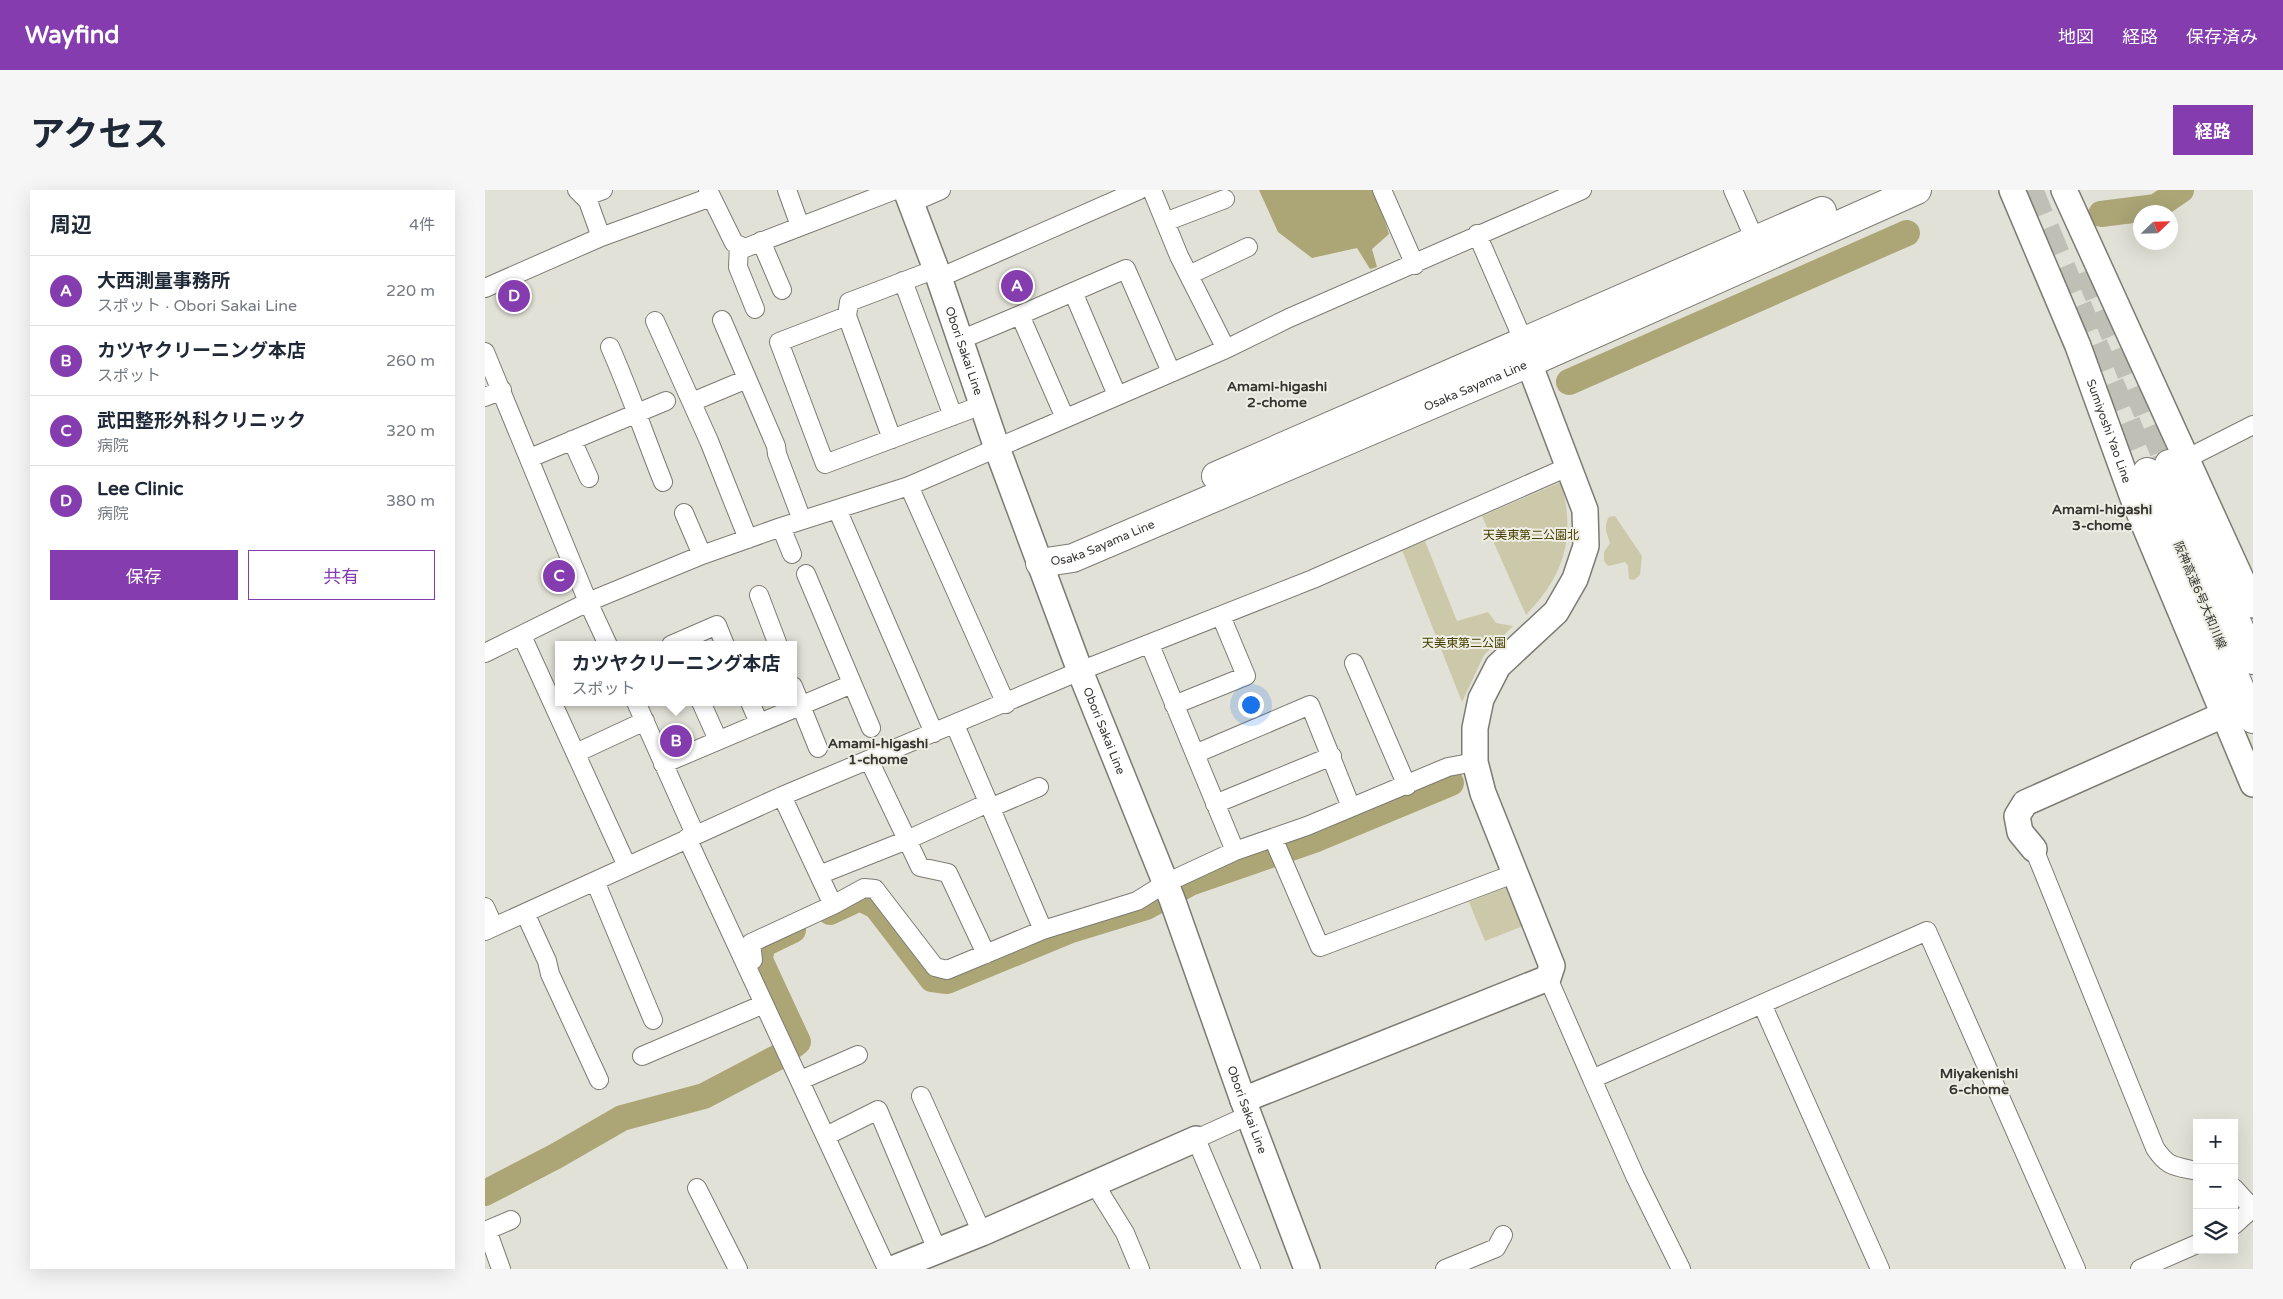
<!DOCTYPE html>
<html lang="ja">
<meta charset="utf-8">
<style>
body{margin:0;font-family:"Varela Round","Noto Sans JP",sans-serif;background:#f6f6f7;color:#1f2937}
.controls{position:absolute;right:15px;bottom:15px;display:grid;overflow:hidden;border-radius:0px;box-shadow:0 5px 20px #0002}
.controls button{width:45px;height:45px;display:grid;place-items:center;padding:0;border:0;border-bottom:1px solid #e0e1e3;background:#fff;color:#1f2937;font:25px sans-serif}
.compass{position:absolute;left:1648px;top:15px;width:45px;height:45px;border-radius:50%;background:#fff;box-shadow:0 5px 20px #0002;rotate:67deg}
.you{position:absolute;left:765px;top:514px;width:18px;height:18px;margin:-12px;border:4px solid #fff;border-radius:50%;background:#1a73e8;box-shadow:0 0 0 8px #1a73e833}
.badge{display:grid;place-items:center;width:32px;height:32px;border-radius:50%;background:#843cae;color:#fff;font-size:16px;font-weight:700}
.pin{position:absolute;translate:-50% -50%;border:2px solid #fff;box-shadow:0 1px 5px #0006}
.popup{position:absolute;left:70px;top:451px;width:242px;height:65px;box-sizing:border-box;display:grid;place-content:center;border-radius:0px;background:#fff;filter:drop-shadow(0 1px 4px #0005);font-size:16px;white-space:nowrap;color:#747a83}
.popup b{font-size:19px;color:#1f2937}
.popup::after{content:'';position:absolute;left:50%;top:100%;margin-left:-10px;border:10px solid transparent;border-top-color:#fff}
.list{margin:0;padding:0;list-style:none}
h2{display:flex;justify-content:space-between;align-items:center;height:65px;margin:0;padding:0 20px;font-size:21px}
h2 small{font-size:16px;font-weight:400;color:#747a83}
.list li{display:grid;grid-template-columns:32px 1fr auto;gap:15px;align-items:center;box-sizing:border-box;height:70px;padding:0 20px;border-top:1px solid #e0e1e3}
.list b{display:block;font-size:19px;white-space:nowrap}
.list p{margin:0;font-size:16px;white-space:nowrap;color:#747a83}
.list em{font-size:16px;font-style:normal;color:#747a83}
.actions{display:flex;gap:10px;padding:15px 20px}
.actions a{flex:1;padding:11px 0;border:1px solid #843cae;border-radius:0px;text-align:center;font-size:18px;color:#843cae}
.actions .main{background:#843cae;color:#fff}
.icon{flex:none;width:28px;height:28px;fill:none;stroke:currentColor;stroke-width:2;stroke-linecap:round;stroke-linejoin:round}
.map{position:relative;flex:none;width:1768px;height:1079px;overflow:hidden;border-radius:0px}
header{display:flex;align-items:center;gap:30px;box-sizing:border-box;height:70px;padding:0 25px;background:#843cae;color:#fff}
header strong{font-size:24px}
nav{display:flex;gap:28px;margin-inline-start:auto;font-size:18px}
.intro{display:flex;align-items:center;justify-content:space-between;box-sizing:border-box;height:120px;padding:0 30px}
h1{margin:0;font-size:35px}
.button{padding:12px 22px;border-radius:0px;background:#843cae;color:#fff;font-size:18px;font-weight:700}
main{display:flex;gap:30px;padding:0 30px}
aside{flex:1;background:#fff;border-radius:0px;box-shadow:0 5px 20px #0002}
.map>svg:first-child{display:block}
</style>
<header>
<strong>Wayfind</strong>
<nav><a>地図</a><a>経路</a><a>保存済み</a></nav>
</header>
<div class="intro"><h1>アクセス</h1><a class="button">経路</a></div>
<main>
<aside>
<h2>周辺<small>4件</small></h2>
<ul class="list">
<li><span class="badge">A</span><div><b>大西測量事務所</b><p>スポット · Obori Sakai Line</p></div><em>220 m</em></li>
<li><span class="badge">B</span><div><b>カツヤクリーニング本店</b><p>スポット</p></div><em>260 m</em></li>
<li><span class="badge">C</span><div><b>武田整形外科クリニック</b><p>病院</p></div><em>320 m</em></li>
<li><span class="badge">D</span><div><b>Lee Clinic</b><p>病院</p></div><em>380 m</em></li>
</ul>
<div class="actions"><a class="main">保存</a><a>共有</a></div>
</aside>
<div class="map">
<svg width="1768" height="1079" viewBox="0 0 1768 1079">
<rect width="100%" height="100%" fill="#e2e1d7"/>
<path fill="#ccc8aa" d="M 1076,292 C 1091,347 1080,384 1041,425 L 997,326 Z
M 1130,326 L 1157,366 L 1155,385 L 1149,390 L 1144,389 L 1143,376 L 1140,372 L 1123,376 L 1119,371 L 1119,362 L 1125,353 C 1122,344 1118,336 1124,327 Z
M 940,351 L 972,431 L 1003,422 L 1011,433 L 1028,436 L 999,465 L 977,512 L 917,360 Z
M 1022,697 L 1038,736 L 1000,751 L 984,712 Z"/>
<path fill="#aca676" d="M 774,0 L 890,0 L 904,44 L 887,59 L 892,77 L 885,79 L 872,58 L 827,68 L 793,42 Z"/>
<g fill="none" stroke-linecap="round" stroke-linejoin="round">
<path stroke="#aca676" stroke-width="26" d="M 1616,24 L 1671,17 L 1696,0
M 1084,192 L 1422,43
M 345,722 L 375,708 L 391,716 L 447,789 L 462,791 L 586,740 L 661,717 L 705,693 L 829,650 L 966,593 L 962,585
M 0,1003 L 71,966 L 137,928 L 219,906 L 295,866 L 313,852 L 275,770 L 277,755 L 308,740"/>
<path stroke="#c0bfb6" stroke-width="28" stroke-dasharray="28 14" stroke-linecap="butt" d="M 1544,0 L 1662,282
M 1603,80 L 1684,274"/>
<defs>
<path id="street" d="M 92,0 L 103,11 L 116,47
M 223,0 L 249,53 L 260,58 L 410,0
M 302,0 L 315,36
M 667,0 L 694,66 L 741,159
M 897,0 L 930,75
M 1248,0 L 1270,50
M 99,7 L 118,0
M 426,13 L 456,0
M 680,32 L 740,9
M 992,44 L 1039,152
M 276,51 L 297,100
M 254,55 L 253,77 L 270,119
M 704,85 L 763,57
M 454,88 L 654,0
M 418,91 L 468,226
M 0,98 L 116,47 L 226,7
M 588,102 L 641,79 L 686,182
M 535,125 L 588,102 L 632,205
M 362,126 L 294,152 L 340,274 L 497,215
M 237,130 L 291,256 L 292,264 L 317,330
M 170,131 L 224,251 L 263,349
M 475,150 L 535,125 L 580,228
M 125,157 C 145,202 160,247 178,292
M 0,162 L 103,412 L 123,455
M 0,207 L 17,200
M 207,212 L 262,189
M 407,249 L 362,126 L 364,112 L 451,79
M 87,250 L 104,288
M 45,268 L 181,211
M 1701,269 L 1768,235
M 424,296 L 521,514
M 352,319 L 449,543
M 199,323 L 217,365
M 296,337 L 307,364
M 321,384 L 386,538
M 274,405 L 293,455
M 37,446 L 142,676
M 186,455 L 232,435 L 240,455
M 665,455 L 750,661
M 0,463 L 103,412 L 217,365 L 296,337 L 424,296 L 741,159 L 804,128 L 1097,0
M 869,473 L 922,596
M 308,496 L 333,558
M 151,512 L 210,644
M 216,512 L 233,550
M 265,512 L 274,533
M 689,515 L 761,486 L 736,426
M 470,535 L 558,740
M 91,563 L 160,531
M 710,564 L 825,515 L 866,617
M 384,570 L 435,677 L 463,683 L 501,764
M 178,574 L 367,494
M 297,606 L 348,715 L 379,698 L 390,699 L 450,777 L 462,780 L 558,740 L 652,711 L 681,693 L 750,661 L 822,636 L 963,577 L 990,572
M 730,614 L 847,566
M 505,618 L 554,597
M 202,648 L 402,1079
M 788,648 L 835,757 L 1031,683
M 1549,659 L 1670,958 C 1683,978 1690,976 1712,981
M 334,685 L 422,650 L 503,613
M 110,691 L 168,830
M 0,717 L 9,737
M 40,723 L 62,771 L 65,784 L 114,890
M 0,741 L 297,606 L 595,481 L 828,389 L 1085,276
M 260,773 L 268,770 L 266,753 L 348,715
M 1063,788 L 1107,889
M 1277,814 L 1395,1079
M 157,866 L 279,814
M 316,890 L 373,865
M 436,906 L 497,1043
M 764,925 L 711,949 L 766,1079
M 341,946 L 393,920 L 453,1062
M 609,993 L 640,1043 L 655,1079
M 212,998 L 253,1079
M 1749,998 L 1768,1019
M 1749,1035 L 1768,1018
M 2,1040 L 16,1079
M 0,1041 L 26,1030
M 960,1079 L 1011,1058 L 1018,1045
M 1196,1079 L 1150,986 L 1107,889 L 1442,741 L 1591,1079
M 1655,1079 L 1712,1054"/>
<g id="secondary">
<path id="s1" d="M 421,0 L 451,79 L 512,258 L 595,481 L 687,709 L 758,910 L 822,1079"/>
<path id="s2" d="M 1527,0 L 1593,156 L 1648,308 L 1768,594"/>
<path d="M 1579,0 L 1768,415"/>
<path d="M 1549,659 L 1535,642 L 1532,626 L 1540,613 L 1738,525"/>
<path d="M 758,910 L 1063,788 L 1067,776 L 998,603 L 990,572 L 990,538 L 996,509 L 1013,476 L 1071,422 L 1090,389 L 1101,356 L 1100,320 L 1044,173 L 1040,155"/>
<path d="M 407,1079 L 497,1043 L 711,949"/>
</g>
<g id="primary">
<path d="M 731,286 L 1337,21"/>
<path id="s3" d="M 555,373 L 588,368 L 1044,173 L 1432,0"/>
</g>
<path id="highway" d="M 1684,274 L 1768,470
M 1662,282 L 1768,529"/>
</defs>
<use href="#street" stroke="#7c7b72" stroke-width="20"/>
<use href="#secondary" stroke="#7c7b72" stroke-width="28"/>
<use href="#primary" stroke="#7c7b72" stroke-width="30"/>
<use href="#highway" stroke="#7c7b72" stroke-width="30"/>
<use href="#street" stroke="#fff" stroke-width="18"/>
<use href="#secondary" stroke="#fff" stroke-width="25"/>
<use href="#primary" stroke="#fff" stroke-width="28"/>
<use href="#highway" stroke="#fff" stroke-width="28"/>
</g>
<g text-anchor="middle" stroke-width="4" stroke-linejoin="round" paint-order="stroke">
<g font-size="12" fill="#363531" stroke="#efeee4">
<text dy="4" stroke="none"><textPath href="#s1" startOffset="171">Obori Sakai Line</textPath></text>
<text dy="4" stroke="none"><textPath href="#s3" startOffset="471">Osaka Sayama Line</textPath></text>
<text dy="4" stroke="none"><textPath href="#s2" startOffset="260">Sumiyoshi Yao Line</textPath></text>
<text dy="4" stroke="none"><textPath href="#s3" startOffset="66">Osaka Sayama Line</textPath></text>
<text transform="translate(1715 405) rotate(67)" y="4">阪神高速6号大和川線</text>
<text dy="4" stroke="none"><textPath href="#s1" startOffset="576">Obori Sakai Line</textPath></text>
<text dy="4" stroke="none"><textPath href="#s1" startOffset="981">Obori Sakai Line</textPath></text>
</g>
<g font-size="12" fill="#484000" stroke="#efeee4">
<text x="1046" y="349">天美東第二公園北</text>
<text x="979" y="457">天美東第二公園</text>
</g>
<g font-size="14" font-weight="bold" fill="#363531" stroke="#efeee4">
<text x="792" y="201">Amami-higashi<tspan x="792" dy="16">2-chome</tspan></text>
<text x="1617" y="324">Amami-higashi<tspan x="1617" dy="16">3-chome</tspan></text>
<text x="393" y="558">Amami-higashi<tspan x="393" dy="16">1-chome</tspan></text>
<text x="1494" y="888">Miyakenishi<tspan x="1494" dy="16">6-chome</tspan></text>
</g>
</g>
</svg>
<div class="controls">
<button>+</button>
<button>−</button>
<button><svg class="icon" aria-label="layers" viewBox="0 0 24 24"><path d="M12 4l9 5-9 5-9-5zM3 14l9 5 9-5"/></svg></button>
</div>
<svg class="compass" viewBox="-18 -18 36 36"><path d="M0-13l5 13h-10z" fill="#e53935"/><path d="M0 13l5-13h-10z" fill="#747a83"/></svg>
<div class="you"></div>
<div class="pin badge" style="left:532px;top:96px">A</div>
<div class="pin badge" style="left:191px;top:551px">B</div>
<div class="popup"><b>カツヤクリーニング本店</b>スポット</div>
<div class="pin badge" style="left:74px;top:386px">C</div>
<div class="pin badge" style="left:29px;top:106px">D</div>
</div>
</main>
